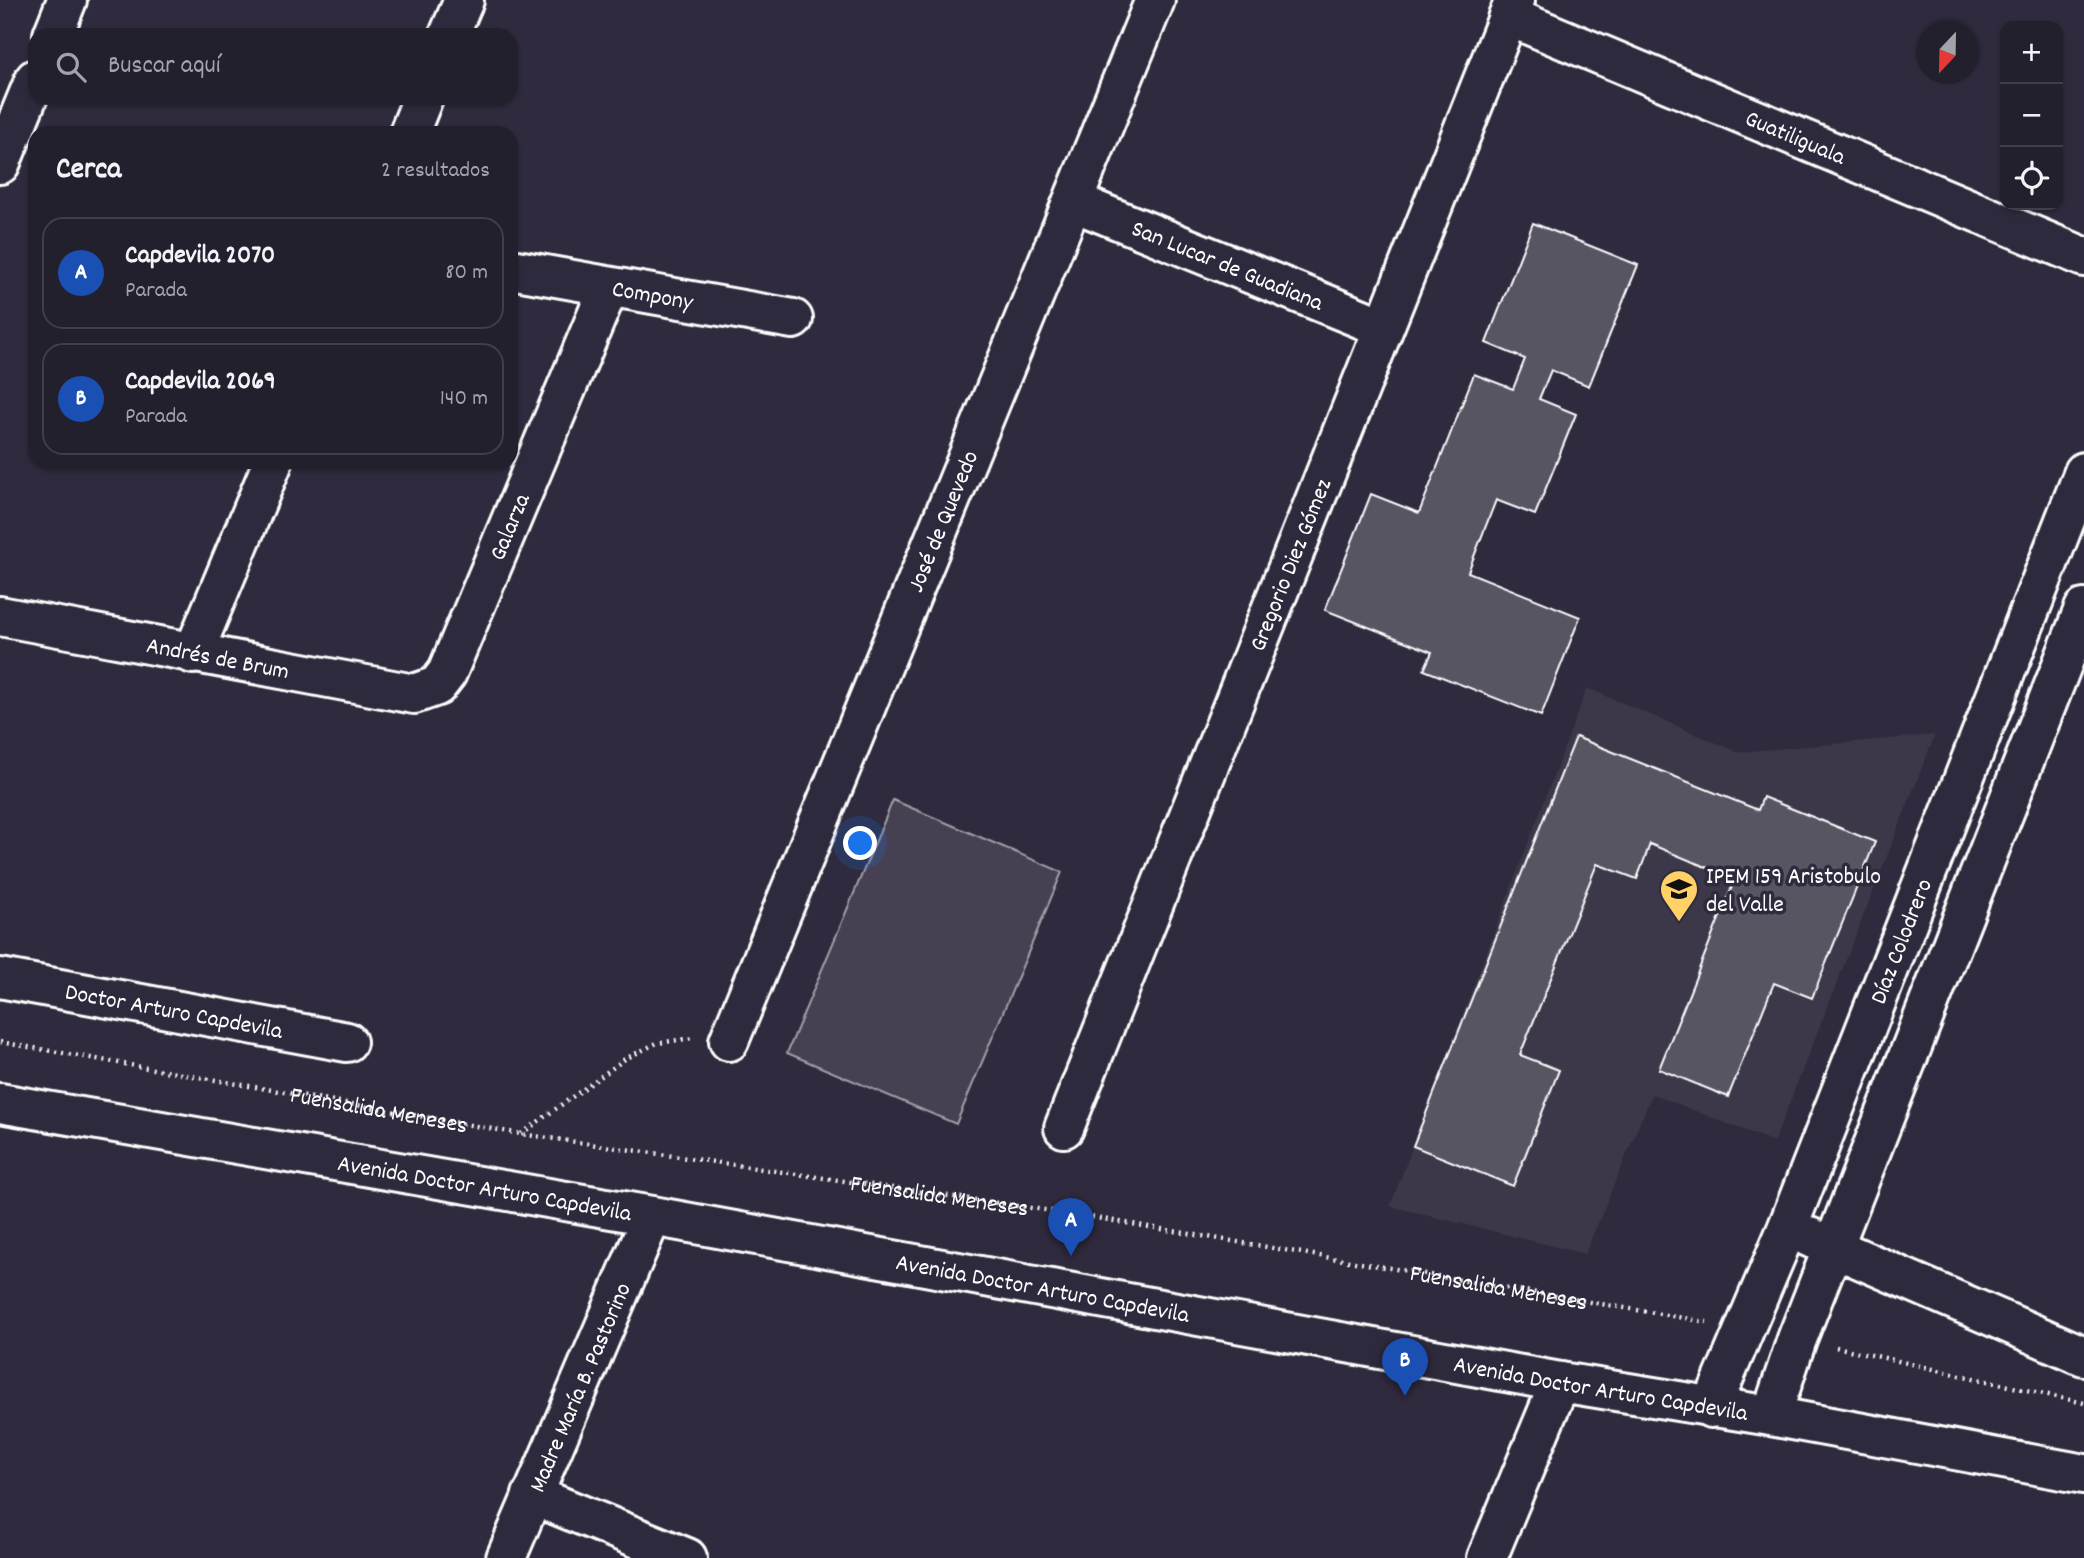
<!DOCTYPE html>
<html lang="es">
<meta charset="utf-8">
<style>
body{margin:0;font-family:Dekko,sans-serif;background:#2b2836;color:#f1f3f6}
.controls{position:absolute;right:21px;top:21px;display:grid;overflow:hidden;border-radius:14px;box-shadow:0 2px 5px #0004}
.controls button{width:63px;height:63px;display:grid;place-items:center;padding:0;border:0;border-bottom:2px solid #403e4a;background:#23202e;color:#f1f3f6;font:35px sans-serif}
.compass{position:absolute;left:1916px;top:21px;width:63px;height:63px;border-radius:50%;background:#23202e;box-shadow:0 2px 5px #0004;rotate:202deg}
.you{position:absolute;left:861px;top:844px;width:24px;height:24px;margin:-18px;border:5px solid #fff;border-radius:50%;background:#1a73e8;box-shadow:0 0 0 10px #1a73e833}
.badge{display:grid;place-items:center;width:46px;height:46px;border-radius:50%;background:#bca0f2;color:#fff;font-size:23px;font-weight:700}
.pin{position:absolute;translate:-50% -58px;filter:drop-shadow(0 2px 4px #0008)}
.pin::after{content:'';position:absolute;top:37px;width:24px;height:21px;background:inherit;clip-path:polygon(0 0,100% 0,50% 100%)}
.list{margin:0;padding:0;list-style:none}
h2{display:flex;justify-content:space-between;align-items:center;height:91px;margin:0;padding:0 28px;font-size:30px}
h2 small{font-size:23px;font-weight:400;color:#a3a3aa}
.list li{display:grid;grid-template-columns:46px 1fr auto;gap:21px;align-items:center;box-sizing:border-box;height:112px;margin:0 14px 14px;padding:0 14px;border:2px solid #403e4a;border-radius:21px}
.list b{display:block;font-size:26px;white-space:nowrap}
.list p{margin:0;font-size:23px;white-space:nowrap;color:#a3a3aa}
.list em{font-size:23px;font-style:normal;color:#a3a3aa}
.icon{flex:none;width:38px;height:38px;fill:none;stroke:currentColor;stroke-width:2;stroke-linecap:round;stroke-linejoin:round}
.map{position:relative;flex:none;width:2084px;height:1558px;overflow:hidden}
.search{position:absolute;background:#23202e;box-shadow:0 2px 5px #0004;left:28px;top:28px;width:490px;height:77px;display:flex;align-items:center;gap:18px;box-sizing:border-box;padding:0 24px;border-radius:21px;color:#a3a3aa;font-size:26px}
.panel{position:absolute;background:#23202e;box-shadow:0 2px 5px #0004;left:28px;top:126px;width:490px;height:343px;border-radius:21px}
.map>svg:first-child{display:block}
</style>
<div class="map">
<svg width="2084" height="1558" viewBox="0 0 2084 1558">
<rect width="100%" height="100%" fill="#2f2a3d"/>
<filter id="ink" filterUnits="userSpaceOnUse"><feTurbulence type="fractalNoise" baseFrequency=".0143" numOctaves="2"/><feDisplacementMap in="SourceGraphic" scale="14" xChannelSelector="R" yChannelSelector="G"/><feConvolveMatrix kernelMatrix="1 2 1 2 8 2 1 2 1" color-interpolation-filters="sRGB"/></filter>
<g filter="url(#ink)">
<path fill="#3c3749" d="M 1587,688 L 1738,752 L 1935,735 L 1774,1142 L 1652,1094 L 1585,1254 L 1390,1206 Z"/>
<path fill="#464152" stroke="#a2a0a8" stroke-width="2" d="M 893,800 L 1062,872 L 956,1124 L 787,1053 Z"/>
<path fill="#595564" stroke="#fff" stroke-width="2" d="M 1533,223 L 1638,265 L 1589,386 L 1551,370 L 1539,399 L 1576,414 L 1535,515 L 1496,500 L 1468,572 L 1580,617 L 1541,716 L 1424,670 L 1432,652 L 1325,610 L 1371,494 L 1419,513 L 1474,374 L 1513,389 L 1525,359 L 1486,343 Z
M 1576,737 L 1758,810 L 1763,797 L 1875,842 L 1812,998 L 1774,983 L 1728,1097 L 1659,1069 L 1735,879 L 1650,844 L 1637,879 L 1597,864 L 1520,1055 L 1559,1070 L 1513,1186 L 1413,1146 Z"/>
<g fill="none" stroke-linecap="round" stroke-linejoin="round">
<defs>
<g id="street">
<path id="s2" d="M 1508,16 L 2084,257"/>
<path d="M 53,35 L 67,0"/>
<path d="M 449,35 L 464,0"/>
<path d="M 409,133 L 423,98"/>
<path d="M 0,164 L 35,79"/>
<path id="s3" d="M 1074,202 L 1382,327"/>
<path id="s4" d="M 511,269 L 793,319"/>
<path id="s5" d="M 0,616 L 414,694 L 437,686 L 447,673 L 609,287"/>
<path d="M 193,654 L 273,462"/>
<path id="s6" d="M 0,978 L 347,1042"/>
<path id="s7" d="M 729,1041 L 1155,0"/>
<path id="s8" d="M 1064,1128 L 1515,0"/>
<path d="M 1809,1237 L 2084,1356"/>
<path id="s9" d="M 1711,1408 L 1787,1229 L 2084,472"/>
<path d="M 1771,1416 L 1797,1339 L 2084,609"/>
<path d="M 532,1495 L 687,1558"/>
<path id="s10" d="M 506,1558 L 652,1216"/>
<path d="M 1487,1558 L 1560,1382"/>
</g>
<g id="primary">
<path id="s11" d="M 0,1103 L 652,1216 L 1560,1382 L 1771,1416 L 2084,1474"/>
</g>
</defs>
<use href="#street" stroke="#fff" stroke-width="44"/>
<use href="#primary" stroke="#fff" stroke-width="44"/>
<g stroke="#fff" stroke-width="4.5" stroke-dasharray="2 5" stroke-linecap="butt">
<path id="s1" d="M 0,1042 L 521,1134 L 1079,1215 L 1707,1322"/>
<path d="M 521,1134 L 625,1059 L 657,1043 L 693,1038"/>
<path d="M 1836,1347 L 2084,1403"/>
</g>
<use href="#street" stroke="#2f2a3d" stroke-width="38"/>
<use href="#primary" stroke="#2f2a3d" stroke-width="38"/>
</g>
</g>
<defs>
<symbol id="school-pin" viewBox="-11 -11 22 30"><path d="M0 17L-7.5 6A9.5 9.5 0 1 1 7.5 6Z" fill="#ffd166" stroke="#2f2a3d"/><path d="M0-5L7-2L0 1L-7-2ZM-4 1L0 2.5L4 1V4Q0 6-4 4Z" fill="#111"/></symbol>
</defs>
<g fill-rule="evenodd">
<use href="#school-pin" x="1657" y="867" width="44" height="60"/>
</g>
<g text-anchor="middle" stroke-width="7" stroke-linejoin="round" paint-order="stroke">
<g font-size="24" fill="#fff" stroke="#2f2a3d">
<text dy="8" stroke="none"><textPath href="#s2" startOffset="312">Guatiliguala</textPath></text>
<text dy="8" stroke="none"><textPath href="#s3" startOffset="166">San Lucar de Guadiana</textPath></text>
<text dy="8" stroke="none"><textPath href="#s4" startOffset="144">Compony</textPath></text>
<text dy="8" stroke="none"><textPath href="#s7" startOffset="562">José de Quevedo</textPath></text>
<text dy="8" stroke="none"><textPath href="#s5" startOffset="621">Galarza</textPath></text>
<text dy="8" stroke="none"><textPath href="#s8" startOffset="607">Gregorio Diez Gómez</textPath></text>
<text dy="8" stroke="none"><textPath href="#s5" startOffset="222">Andrés de Brum</textPath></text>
<text dy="8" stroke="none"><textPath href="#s9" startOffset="504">Díaz Colodrero</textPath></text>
<text dy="8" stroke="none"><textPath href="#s6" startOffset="177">Doctor Arturo Capdevila</textPath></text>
<text dy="8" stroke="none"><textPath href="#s1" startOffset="385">Fuensalida Meneses</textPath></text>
<text dy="8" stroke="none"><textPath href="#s11" startOffset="492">Avenida Doctor Arturo Capdevila</textPath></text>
<text dy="8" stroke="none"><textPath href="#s1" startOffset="952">Fuensalida Meneses</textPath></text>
<text dy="8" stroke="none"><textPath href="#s11" startOffset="1059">Avenida Doctor Arturo Capdevila</textPath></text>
<text dy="8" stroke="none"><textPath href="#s1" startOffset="1519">Fuensalida Meneses</textPath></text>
<text dy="8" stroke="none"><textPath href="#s10" startOffset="186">Madre María B. Pastorino</textPath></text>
<text dy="8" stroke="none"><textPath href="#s11" startOffset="1626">Avenida Doctor Arturo Capdevila</textPath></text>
</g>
<g font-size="24" fill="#fff" stroke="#2f2a3d" text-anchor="start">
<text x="1706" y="883">IPEM 159 Aristobulo<tspan x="1706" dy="28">del Valle</tspan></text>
</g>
</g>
</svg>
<div class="controls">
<button>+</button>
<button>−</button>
<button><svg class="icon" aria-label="locate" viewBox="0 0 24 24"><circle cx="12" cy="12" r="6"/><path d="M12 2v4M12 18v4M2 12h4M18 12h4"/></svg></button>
</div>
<svg class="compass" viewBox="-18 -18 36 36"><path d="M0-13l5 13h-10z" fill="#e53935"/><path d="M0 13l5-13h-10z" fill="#a3a3aa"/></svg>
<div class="you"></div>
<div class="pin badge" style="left:1071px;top:1256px;background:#1a4fb4">A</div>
<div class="pin badge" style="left:1405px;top:1396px;background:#1a4fb4">B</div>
<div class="search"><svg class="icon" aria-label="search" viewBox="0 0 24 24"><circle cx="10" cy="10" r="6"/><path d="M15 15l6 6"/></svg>Buscar aquí</div>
<section class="panel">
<h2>Cerca<small>2 resultados</small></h2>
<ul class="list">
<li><span class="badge" style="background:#1a4fb4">A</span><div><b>Capdevila 2070</b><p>Parada</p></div><em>80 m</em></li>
<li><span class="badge" style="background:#1a4fb4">B</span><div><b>Capdevila 2069</b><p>Parada</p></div><em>140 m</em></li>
</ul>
</section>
</div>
